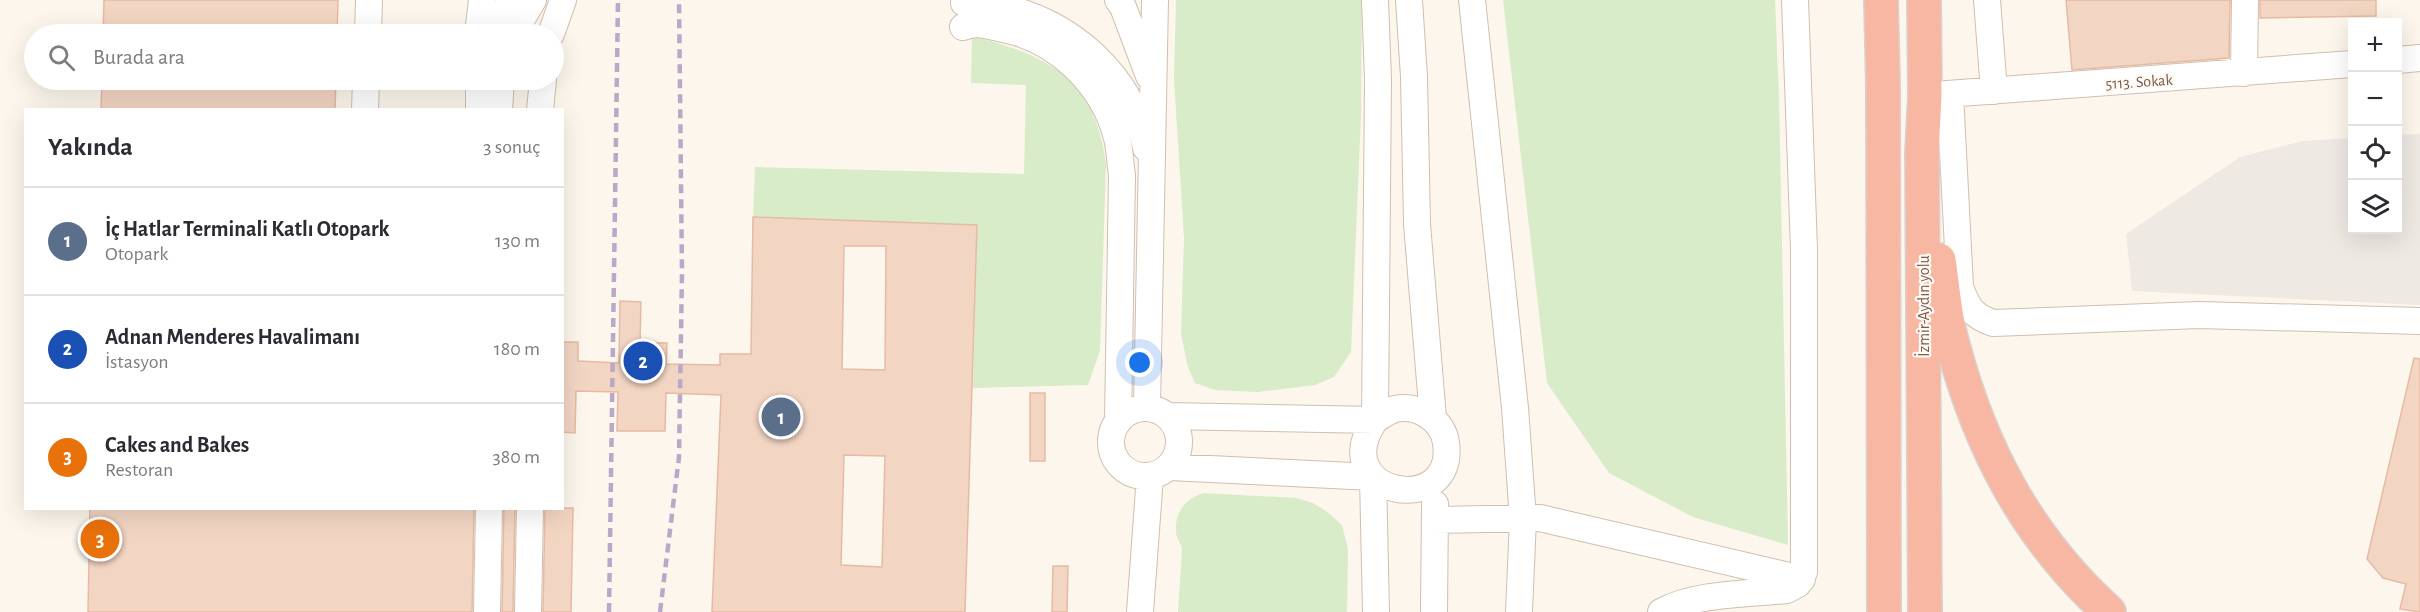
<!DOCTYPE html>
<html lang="tr">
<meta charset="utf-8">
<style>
body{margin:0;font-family:"Alegreya Sans",sans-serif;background:#f7f7f7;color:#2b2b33}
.controls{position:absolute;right:18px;top:18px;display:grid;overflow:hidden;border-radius:0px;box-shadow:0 6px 24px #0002}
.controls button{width:54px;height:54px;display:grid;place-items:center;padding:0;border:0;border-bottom:2px solid #e1e1e2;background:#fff;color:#2b2b33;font:30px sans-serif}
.you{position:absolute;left:1140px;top:363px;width:21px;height:21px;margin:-15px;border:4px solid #fff;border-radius:50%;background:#1a73e8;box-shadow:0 0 0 9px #1a73e833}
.badge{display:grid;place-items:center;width:39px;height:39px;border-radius:50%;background:#e76f51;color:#fff;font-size:20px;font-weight:700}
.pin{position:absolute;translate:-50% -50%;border:3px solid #fff;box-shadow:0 2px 6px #0006}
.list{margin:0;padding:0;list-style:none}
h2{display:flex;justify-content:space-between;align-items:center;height:78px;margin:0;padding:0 24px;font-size:26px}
h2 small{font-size:20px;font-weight:400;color:#7c7c81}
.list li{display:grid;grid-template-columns:39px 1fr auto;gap:18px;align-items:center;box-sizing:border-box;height:108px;padding:0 24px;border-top:2px solid #e1e1e2}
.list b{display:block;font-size:22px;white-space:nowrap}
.list p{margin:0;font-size:20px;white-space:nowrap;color:#7c7c81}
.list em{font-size:20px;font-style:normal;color:#7c7c81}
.icon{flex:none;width:33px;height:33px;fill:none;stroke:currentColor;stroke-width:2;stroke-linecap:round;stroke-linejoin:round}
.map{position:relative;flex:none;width:2420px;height:612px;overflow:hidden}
.search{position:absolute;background:#fff;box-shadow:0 6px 24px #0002;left:24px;top:24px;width:540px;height:66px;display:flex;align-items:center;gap:15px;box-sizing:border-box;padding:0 21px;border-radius:33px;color:#7c7c81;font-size:22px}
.panel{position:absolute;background:#fff;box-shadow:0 6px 24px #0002;left:24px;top:108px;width:540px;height:402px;border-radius:0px}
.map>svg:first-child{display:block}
</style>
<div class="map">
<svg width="2420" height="612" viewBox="0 0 2420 612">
<rect width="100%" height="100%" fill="#fdf6ec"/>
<path fill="#efe9e4" d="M 2420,134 L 2420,305 L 2132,291 L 2126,234 L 2240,157 L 2302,141 L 2352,138 L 2352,230 L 2398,230 L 2398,135 Z"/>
<path fill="#d8ecc9" d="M 1176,0 L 1362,0 L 1361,116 L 1351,352 L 1334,377 L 1315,385 L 1257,392 L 1215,390 L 1195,383 L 1188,367 L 1181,334 L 1184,238 L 1174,79 Z
M 1503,0 L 1775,0 L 1779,97 L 1788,545 L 1693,517 L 1609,473 L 1547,383 Z
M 972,36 C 1049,56 1095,78 1106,164 L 1100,351 L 1088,385 L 973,388 L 977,225 L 753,217 L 755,167 L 1024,174 L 1026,85 L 971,83 Z
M 1203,493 L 1296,498 L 1313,503 L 1326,511 L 1342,525 L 1348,549 L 1347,612 L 1178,612 C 1179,591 1181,570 1182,550 C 1182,543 1176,539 1176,532 C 1174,512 1186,499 1203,493 Z"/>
<path fill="#f3d5c3" stroke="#e6bba3" stroke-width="1.5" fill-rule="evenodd" d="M 104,0 L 338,0 L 337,34 L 103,34 Z
M 2066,0 L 2230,0 L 2229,58 L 2072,70 Z
M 2260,0 L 2376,0 L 2376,16 L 2260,18 Z
M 102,80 L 336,80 L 335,110 L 101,110 Z
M 753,217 L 977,225 L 965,612 L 712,612 L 721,395 L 666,393 L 665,431 L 617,431 L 618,392 L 576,391 L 575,433 L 562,432 L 562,342 L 578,342 L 578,361 L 619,363 L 620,301 L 641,302 L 640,343 L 667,343 L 666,364 L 720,365 L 720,354 L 751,354 ZM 844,246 L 886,246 L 885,370 L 842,369 ZM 844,455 L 885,456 L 882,567 L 841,565 Z
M 2414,358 L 2420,359 L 2420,612 L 2400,609 L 2406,584 L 2383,578 L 2367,559 Z
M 1030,393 L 1045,393 L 1045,461 L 1030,461 Z
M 90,508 L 474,508 L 472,612 L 88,612 Z
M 504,508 L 515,508 L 513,612 L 502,612 Z
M 545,508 L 573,508 L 571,612 L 543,612 Z
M 1053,566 L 1068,566 L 1067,612 L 1052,612 Z"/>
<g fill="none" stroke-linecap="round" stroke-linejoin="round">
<defs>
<path id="minor" d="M 1118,0 L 1123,7 L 1149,76
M 1409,0 L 1414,77 L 1417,224 L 1433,418
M 1472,0 L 1515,408 L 1523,519 L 1519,612
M 1987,0 L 1994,91
M 964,3 C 976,2 988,5 1000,7 C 1070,20 1133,77 1146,148
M 963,27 C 976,21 989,26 1003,29 C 1057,39 1104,85 1117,138 C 1120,150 1120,163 1122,175 L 1118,422
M 368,34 L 369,0
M 478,34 L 482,0
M 504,34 L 504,17 L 509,0
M 513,34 L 533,0
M 551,34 L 563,0
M 2398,60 L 2420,58
M 2244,73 L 2245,0
M 479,80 L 479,110
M 1950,94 L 1960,287 C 1967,306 1972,316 1993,323 L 2199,315 L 2420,321
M 1934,95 L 2352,64
M 365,110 L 366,80
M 499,110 L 501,80
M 540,110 L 543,80
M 1147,408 L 1155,0
M1111 442a34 34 0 1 1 68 0a34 34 0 1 1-68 0Z
M 1168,416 L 1375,420 C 1381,416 1388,411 1395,409 C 1418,404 1443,420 1446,443 C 1457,519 1324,496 1375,420 L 1378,79 L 1375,0
M 1169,467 L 1373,477
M 1373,477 L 1376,612
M 1435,520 L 1540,518 L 1802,579
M 487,612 L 489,508
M 528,612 L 530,508
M 1140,612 L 1150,476
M 1434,612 L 1435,504
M 1661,612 C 1694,593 1749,594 1787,590 L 1798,584 L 1804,572 L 1804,249 L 1795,0"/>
<path id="highway" d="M 1881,0 L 1883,85 L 1884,612
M 1924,0 L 1925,95 L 1922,153 L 1925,612
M 1939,260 C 1943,287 1945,316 1952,342 C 1980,448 2027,538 2109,612"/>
</defs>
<use href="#minor" stroke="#d1beb0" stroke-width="28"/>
<use href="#highway" stroke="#dad1cd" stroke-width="36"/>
<use href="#minor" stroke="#fff" stroke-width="26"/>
<use href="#highway" stroke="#f7b7a3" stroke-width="33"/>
<path stroke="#b9a8c9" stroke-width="4.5" stroke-dasharray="9 6" stroke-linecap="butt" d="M 609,612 L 618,0
M 660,612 L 679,457 L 682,272 L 679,0"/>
</g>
<g text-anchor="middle" stroke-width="4.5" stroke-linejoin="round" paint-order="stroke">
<g font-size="16" fill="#7a5c4d" stroke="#fffaf3">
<text transform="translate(2139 81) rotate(-4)" y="6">5113. Sokak</text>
<text transform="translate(1923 306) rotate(-90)" y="6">İzmir-Aydın yolu</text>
</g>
</g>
</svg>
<div class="controls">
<button>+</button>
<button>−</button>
<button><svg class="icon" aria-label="locate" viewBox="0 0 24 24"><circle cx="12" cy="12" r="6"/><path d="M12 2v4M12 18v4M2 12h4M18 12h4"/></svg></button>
<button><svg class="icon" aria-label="layers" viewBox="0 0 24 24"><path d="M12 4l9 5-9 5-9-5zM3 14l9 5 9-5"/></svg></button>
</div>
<div class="you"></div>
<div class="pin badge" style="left:781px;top:417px;background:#5c6f8a">1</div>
<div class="pin badge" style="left:643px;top:361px;background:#1a4fb4">2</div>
<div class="pin badge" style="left:100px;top:539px;background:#e8710a">3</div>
<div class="search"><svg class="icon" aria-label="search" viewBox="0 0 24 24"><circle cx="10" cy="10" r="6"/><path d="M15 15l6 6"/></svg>Burada ara</div>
<section class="panel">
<h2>Yakında<small>3 sonuç</small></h2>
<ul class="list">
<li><span class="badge" style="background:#5c6f8a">1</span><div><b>İç Hatlar Terminali Katlı Otopark</b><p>Otopark</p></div><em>130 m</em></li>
<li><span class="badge" style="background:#1a4fb4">2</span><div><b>Adnan Menderes Havalimanı</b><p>İstasyon</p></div><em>180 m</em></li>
<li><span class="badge" style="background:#e8710a">3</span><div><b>Cakes and Bakes</b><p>Restoran</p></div><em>380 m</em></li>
</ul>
</section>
</div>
